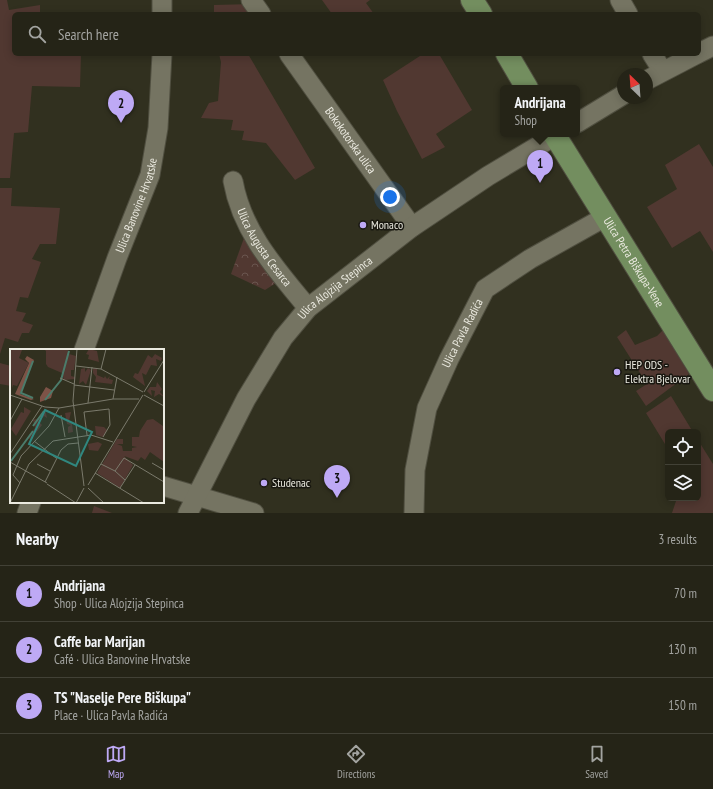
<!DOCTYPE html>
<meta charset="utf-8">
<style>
body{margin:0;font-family:"PT Sans Narrow",sans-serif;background:#313024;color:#f1f3f6}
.controls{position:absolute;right:12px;bottom:12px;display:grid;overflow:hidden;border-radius:6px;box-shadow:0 2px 10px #0003}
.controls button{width:36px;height:36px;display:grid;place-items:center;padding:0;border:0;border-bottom:1px solid #424136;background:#252417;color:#f1f3f6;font:20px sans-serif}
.compass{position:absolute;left:617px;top:68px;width:36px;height:36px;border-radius:50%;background:#252417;box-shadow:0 2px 10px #0003;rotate:335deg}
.you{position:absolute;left:390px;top:197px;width:14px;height:14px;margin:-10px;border:3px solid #fff;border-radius:50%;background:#1a73e8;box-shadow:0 0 0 6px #1a73e833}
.badge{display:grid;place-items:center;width:26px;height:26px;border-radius:50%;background:#bea9f5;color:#111;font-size:13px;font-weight:700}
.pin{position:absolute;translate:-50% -33px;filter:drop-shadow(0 1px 2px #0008)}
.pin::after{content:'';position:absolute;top:21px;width:14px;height:12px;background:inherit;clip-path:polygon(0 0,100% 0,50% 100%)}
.popup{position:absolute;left:500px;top:85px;width:80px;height:52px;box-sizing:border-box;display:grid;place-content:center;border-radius:6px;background:#252417;filter:drop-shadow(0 1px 3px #0005);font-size:13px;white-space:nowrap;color:#a3a4a1}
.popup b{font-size:15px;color:#f1f3f6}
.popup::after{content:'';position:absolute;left:50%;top:100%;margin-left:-8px;border:8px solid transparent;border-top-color:#252417}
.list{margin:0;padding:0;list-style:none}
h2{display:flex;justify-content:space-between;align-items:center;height:52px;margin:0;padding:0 16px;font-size:17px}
h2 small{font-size:13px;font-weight:400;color:#a3a4a1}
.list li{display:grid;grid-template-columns:26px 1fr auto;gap:12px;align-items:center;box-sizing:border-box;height:56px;padding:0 16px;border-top:1px solid #424136}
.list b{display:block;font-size:15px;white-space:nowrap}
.list p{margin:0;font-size:13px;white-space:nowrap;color:#a3a4a1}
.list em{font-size:13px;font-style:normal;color:#a3a4a1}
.icon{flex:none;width:22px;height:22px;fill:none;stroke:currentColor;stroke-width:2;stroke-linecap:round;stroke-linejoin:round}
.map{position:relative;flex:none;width:713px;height:513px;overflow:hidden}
.search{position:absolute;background:#252417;box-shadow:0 2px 10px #0003;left:12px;right:12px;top:12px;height:44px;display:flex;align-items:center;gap:10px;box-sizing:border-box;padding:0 14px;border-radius:6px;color:#a3a4a1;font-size:15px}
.sheet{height:220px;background:#252417}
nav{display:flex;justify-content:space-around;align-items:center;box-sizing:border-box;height:56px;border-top:1px solid #424136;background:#252417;font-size:11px;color:#a3a4a1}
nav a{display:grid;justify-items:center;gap:2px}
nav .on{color:#bea9f5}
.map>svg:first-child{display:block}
</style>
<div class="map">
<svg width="713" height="513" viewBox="0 0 713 513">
<defs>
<pattern id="park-crowns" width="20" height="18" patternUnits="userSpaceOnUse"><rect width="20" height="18" fill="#513831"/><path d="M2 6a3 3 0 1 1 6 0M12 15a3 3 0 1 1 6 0" fill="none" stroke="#6a554f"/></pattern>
</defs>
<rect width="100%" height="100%" fill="#31301f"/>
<path fill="#513831" d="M 0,0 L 7,0 L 9,10 L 40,5 L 40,14 L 14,14 L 14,54 L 81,54 L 80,87 L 32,86 L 28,132 L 14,133 L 10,178 L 0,178 Z
M 322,0 L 370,0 L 366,3 L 374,14 L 332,14 Z
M 254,4 L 261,14 L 214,14 L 214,5 Z
M 219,54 L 248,54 L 315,168 L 295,180 L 266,143 L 242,140 L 244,131 L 231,130 L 233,120 L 201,118 L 209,103 L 218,101 L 221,62 Z
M 423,54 L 439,54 L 472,110 L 436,134 L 445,147 L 422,159 L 397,111 L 383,80 Z
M 699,144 L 713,167 L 713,252 L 700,231 L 672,248 L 647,207 L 677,189 L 665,165 Z
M 0,188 L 12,188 L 11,206 L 60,208 L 56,244 L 40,244 L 32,259 L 41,262 L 28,298 L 20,297 L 16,311 L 26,313 L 22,321 L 33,325 L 29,333 L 22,333 L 18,342 L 5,338 L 0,354 Z
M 626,330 L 635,345 L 657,336 L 663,330 L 689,374 L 646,406 L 636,391 L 647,384 L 617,337 Z
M 0,363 L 11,366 L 11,386 L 0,384 Z
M 671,396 L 693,432 L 668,432 L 668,449 L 646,413 Z
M 698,440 L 713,464 L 713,513 L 672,513 L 677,498 L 698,498 Z
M 94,506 L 112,513 L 92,513 Z"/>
<path fill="url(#park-crowns)" d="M 244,238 L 276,283 L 265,290 L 231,274 Z"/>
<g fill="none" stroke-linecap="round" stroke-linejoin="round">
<defs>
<g id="minor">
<path d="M 251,0 L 261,14"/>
<path d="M 620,0 L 628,14"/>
<path d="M 162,14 L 162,0"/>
<path d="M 699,53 L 713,46"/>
<path id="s1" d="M 289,54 L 412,227"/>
<path d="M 652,54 L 662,70"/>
<path d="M 647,80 L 697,54"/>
<path d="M 577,123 L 623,95"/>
<path id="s2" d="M 233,181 C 242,232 276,269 308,308"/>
<path id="s3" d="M 84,350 L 117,258 L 150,175 L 158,128 L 162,54"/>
<path d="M 163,486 L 254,513"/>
<path d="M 27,513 L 31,502"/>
<path id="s4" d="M 188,513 L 246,399 L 283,338 L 308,308 L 412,227 L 488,176 L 558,134"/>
<path id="s5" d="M 414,513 L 415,470 L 427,408 L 449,359 L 485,289 L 530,259 L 605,217"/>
</g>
<g id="major">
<path d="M 472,0 L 481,14"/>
<path d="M 507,54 L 527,88"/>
<path id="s6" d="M 554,134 L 713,390"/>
</g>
</defs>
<use href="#minor" stroke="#504f40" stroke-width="21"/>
<use href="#major" stroke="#504f40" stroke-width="24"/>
<use href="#minor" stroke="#757462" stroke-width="19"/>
<use href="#major" stroke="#738e5f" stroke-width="22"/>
</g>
<g fill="#bea9f5" stroke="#181710" stroke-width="1.5">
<circle cx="363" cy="225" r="4"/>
<circle cx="617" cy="372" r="4"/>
<circle cx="264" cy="483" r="4"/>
</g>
<g text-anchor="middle" stroke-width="3" stroke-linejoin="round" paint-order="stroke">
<g font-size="12" fill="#ebeae0" stroke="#181710">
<text dy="4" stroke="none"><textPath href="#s1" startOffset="106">Bokokotorska ulica</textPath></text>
<text dy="4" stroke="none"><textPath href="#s3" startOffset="154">Ulica Banovine Hrvatske</textPath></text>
<text dy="4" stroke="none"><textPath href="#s2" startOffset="74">Ulica Augusta Cesarca</textPath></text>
<text dy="4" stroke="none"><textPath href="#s6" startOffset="151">Ulica Petra Biškupa-Vene</textPath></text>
<text dy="4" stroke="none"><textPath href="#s4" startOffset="272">Ulica Alojzija Stepinca</textPath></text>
<text dy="4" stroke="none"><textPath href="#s5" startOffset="189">Ulica Pavla Radića</textPath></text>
</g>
<g font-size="12" fill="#ebeae0" stroke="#181710" text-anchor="start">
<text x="371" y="229">Monaco</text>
<text x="625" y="369">HEP ODS -<tspan x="625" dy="14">Elektra Bjelovar</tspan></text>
<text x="272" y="487">Studenac</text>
</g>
</g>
<g transform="translate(10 349)">
<rect width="154" height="154" fill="#31301f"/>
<path d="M 34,0 L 56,0 L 59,2 L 59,5 L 66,7 L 64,21 L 61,21 L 61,27 L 65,28 L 65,30 L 54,31 L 52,24 L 38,18 L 36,15 L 36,2 ZM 79,0 L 87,2 L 89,13 L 78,10 L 79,6 L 76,5 ZM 145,5 L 152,9 L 151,12 L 146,10 L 147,17 L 141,16 L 136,26 L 132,24 L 135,37 L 123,28 L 125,24 L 128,25 L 138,6 L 142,9 ZM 75,19 L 75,23 L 78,19 L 81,21 L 76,36 L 73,32 L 69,35 L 71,20 ZM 83,19 L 87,20 L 87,26 L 94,29 L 95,27 L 97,30 L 100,27 L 99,30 L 103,31 L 102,35 L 85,33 L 86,28 L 83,24 ZM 147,33 L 152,40 L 150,43 L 154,48 L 149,45 L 144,48 L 145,42 L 141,41 L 142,47 L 137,42 L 140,38 L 146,38 ZM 14,58 L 21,62 L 6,87 L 1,80 L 11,63 L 14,64 ZM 35,60 L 37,69 L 34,67 L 29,73 L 32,76 L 21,90 L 17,89 L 25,79 L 23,71 L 30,69 ZM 61,63 L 59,72 L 62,75 L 63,83 L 58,84 L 58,78 L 61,76 L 57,75 L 55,64 ZM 143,70 L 153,77 L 154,113 L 140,103 L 135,111 L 131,108 L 128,112 L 114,107 L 123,116 L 110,139 L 87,124 L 107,90 L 113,90 L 113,95 L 107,95 L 112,97 L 113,102 L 122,102 L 122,99 L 127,98 L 122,97 L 122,88 L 129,88 L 130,82 L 137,71 ZM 85,77 L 94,78 L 97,81 L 93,88 L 86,86 Z" fill="#513831"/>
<path d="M 17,7 L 24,11 L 10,45 L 24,50 L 21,51 L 5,45 L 19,14 L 15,10 ZM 36,38 L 43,42 L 41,49 L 30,53 L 30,48 Z" fill="#7d5347"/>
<path d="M 0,0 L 12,1 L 9,9 L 19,14 L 7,37 L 3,36 L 2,39 Z" fill="#513831"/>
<path d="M 88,93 L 92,95 L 88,102 L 79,101 L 78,95 Z" fill="#513831"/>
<path fill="none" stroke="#4b7c6b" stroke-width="2" d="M 23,12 L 11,44 L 23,49M 35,51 L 51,31 L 59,2M 23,77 L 34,62M 1,112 L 23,82"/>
<path fill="none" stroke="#7b7a6c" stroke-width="1" d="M 67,0 L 63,52 L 74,137M 66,17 L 91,20 L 133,43M 91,20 L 96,0M 50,29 L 64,35M 64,36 L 104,41M 134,43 L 154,11M 0,46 L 35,58 L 49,59 L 103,50 L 129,50M 134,46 L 154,57M 103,50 L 107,28M 78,54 L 82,18M 51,66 L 55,88M 0,72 L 12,50M 77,86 L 74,63 L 99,60 L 100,76 L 93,88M 24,92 L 46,109M 0,105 L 32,57M 0,113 L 37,134M 142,114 L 154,121M 27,115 L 40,122M 91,115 L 105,122 L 115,131M 105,122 L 114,109 L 154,133M 85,124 L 134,154M 35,133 L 51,101 L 58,95 L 68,94M 10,134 L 3,126 L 11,107 L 39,77 L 49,59M 37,135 L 66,154M 78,136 L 133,46M 78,139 L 94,154M 110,139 L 125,116M 0,154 L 19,115 L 43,92 L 81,86 L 103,93M 66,154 L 74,139"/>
<path fill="#30877f" fill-opacity="0.15" stroke="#30877f" stroke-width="2" d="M 35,61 L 82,83 L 66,117 L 19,95 Z"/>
<rect width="154" height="154" fill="none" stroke="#ebeae0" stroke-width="2"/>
</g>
</svg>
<div class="controls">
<button><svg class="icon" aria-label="locate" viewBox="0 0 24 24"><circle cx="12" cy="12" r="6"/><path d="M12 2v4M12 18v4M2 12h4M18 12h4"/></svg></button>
<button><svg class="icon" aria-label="layers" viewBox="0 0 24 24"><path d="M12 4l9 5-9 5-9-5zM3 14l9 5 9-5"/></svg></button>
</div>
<svg class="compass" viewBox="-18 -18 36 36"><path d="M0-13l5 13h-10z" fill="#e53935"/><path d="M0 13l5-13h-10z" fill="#a3a4a1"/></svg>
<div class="you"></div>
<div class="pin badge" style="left:540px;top:183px">1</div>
<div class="popup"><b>Andrijana</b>Shop</div>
<div class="pin badge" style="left:121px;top:123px">2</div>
<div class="pin badge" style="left:337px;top:498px">3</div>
<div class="search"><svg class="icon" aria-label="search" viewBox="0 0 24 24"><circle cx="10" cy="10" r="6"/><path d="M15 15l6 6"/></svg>Search here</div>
</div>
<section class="sheet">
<h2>Nearby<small>3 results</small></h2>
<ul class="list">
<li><span class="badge">1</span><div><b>Andrijana</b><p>Shop · Ulica Alojzija Stepinca</p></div><em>70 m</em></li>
<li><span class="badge">2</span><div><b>Caffe bar Marijan</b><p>Café · Ulica Banovine Hrvatske</p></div><em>130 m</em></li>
<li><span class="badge">3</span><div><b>TS &quot;Naselje Pere Biškupa&quot;</b><p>Place · Ulica Pavla Radića</p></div><em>150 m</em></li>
</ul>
</section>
<nav>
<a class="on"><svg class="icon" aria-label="map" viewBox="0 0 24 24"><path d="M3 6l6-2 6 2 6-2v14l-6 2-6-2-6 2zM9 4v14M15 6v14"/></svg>Map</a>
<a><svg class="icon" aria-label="directions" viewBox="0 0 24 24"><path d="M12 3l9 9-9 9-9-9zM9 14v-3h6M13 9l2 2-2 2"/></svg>Directions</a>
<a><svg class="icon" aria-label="saved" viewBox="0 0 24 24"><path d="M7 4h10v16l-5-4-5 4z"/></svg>Saved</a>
</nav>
